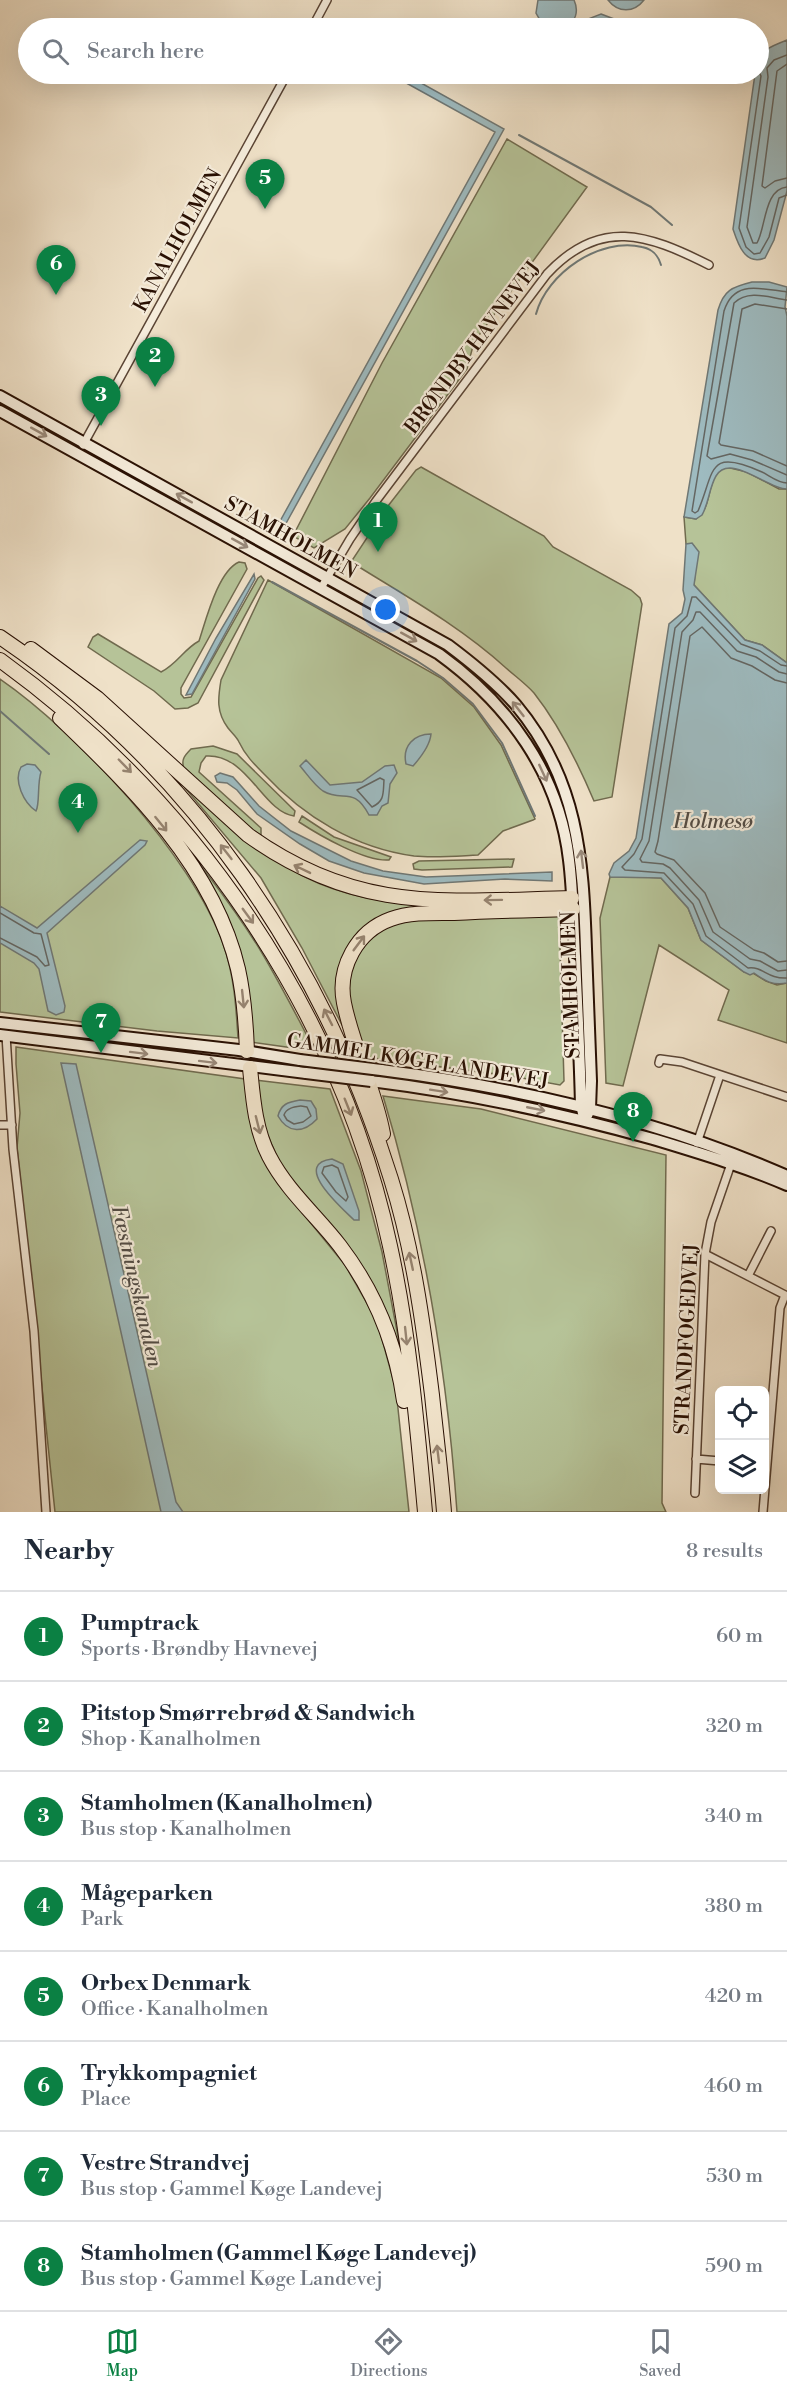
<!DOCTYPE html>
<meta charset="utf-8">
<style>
body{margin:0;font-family:"Libre Bodoni",serif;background:#f2f2f3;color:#1f2937}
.controls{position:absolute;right:18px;bottom:18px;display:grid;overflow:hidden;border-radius:9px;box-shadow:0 6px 24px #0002}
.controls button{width:54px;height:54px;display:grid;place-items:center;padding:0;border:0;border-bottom:2px solid #e0e1e3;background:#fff;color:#1f2937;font:30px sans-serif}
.you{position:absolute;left:386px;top:610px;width:21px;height:21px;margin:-15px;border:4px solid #fff;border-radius:50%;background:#1a73e8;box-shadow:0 0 0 9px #1a73e833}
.badge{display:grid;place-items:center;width:39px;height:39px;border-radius:50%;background:#0b8043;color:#fff;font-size:20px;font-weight:700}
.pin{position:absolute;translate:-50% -50px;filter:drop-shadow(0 2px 3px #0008)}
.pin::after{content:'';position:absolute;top:32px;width:21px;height:18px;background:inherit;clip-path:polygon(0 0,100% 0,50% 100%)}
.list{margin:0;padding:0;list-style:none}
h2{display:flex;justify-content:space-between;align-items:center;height:78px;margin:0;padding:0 24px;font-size:26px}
h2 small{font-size:20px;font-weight:400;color:#747a83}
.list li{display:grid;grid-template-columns:39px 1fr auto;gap:18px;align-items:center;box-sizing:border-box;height:90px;padding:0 24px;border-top:2px solid #e0e1e3}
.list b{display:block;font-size:22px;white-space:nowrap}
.list p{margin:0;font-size:20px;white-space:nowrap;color:#747a83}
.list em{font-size:20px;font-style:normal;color:#747a83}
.icon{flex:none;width:33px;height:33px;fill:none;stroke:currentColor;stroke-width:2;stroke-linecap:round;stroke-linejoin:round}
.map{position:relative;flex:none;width:787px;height:1512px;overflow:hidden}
.search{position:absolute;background:#fff;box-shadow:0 6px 24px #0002;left:18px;right:18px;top:18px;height:66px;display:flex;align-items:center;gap:15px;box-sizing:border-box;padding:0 21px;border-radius:33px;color:#747a83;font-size:22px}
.sheet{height:798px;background:#fff}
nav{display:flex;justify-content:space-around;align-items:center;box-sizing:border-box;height:84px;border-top:2px solid #e0e1e3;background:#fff;font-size:16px;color:#747a83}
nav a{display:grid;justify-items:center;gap:3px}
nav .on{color:#0b8043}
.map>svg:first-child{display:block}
</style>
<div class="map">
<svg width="787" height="1512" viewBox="0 0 787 1512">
<rect width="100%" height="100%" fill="#efe1c8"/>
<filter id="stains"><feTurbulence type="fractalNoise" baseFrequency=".00333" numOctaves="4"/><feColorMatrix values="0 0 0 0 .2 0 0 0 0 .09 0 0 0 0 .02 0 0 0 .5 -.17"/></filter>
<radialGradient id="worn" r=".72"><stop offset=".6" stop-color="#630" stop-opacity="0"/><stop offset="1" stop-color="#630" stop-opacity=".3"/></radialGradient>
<path fill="#b6c398" stroke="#706a4e" stroke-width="1.5" d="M 507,139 L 587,187 L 474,342 L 467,369 L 370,498 L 345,529 L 314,548 L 293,536 L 382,363 Z
M 421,467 L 544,536 L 553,547 L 631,590 L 640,598 L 642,604 L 612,797 L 594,801 C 578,763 560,726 534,693 C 526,684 515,676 506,668 C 460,626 404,595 351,562 L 388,506 L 416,470 Z
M 726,467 L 747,472 L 779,489 L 787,489 L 787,663 L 762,645 L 745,640 L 694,585 L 696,561 L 694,546 L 686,544 L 684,517 L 696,519 C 699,516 703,513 705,508 C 711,495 710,472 726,467 Z
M 239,562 L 245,563 L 247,569 L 181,688 L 181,694 L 184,698 L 191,697 L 258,578 L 261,576 L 264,580 L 198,703 L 188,708 L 175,709 L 154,691 L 88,647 L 93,637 L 98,634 L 161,672 C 177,664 184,649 199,641 C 206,620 218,571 239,562 Z
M 268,580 L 441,678 L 474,707 L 501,745 L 535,819 L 533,820 L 503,831 L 478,855 C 457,856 435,858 414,856 C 355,848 304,817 264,774 C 254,764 245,755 239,742 C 237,737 231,732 228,728 C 216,712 218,698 221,680 Z
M 0,679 C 77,732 192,856 223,944 C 234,974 236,1006 238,1038 L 157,1031 L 0,1012 Z
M 213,746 L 237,754 L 295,811 L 294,816 C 263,812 247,753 206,756 L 201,763 L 199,772 L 261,828 L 261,837 L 237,819 L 184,769 C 181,760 184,756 191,749 Z
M 187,785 C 219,811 250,840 283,864 C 362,919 469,903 559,901 L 408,910 L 353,943 L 345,1025 L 342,1025 L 302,948 L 261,878 L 185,788 Z
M 148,801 C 189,849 229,899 262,953 C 281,985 298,1018 315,1051 L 251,1042 L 239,960 Z
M 302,816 L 334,837 L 391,857 L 389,860 C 365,862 319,835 299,822 Z
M 514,859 L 512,867 L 422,870 L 414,869 L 413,864 L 419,861 Z
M 630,876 L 661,878 L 688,908 L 701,940 L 744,972 L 753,973 L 766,981 L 777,985 L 787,983 L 787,1043 L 718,1020 L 729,990 L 659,945 L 623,1086 L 606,1083 L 600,918 L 610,877 Z
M 559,913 L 564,1081 L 560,1085 L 511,1076 L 365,1057 L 349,1002 L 348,984 L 351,966 L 368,936 L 407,918 Z
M 16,1047 L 245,1079 L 249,1116 L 259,1146 L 283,1189 L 345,1265 L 377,1321 L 396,1390 L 409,1512 L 55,1512 L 17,1148 L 20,1113 L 16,1064 Z
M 255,1080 L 330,1089 L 361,1171 L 382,1252 L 400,1347 L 396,1348 L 393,1337 L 283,1170 L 260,1118 Z
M 383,1096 L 481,1109 L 666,1155 L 662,1503 L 666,1512 L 457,1512 C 447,1371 424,1231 383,1096 Z"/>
<path fill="#9ebbc0" stroke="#6f7774" stroke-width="1.5" d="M 538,0 L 574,0 C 579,11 576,22 565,28 L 544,27 L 536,13 Z
M 608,0 L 644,0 C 634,13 618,13 608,0 Z
M 601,14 L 614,19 L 621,28 L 582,28 L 588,19 Z
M 787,40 L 787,191 L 774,240 L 765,258 C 745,266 738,244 733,229 L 755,74 L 758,74 C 758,49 766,49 787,40 Z
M 390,74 L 405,74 L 504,129 L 284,527 L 281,528 L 279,523 L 495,132 Z
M 752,282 L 769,282 L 787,287 L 785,307 L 787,316 L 787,489 C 769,490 730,452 716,476 C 709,488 709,503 702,515 L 696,519 L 684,517 L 718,310 C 724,290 732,287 752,282 Z
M 692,543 L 699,552 L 694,585 L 745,640 L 762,645 L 787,663 L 787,983 C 773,986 765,981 754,973 L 750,975 L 744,972 L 701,940 L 688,908 L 661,878 L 610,877 L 609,874 L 614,863 L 629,851 L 636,838 L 669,624 L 682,613 L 685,599 L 683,590 L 686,544 Z
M 254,574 L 255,579 L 192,694 L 186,695 L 216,638 Z
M 431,734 C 430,746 421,757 413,766 L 406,764 C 402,746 414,734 431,734 Z
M 306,760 L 330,785 L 362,782 L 385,766 L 394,765 L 397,773 L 390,784 L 388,803 L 382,806 L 377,815 L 369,815 C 353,785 343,803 323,791 C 314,785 307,774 300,766 Z
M 27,764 L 35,765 L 41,772 C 37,784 40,804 36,811 C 24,803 13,781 21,767 Z
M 220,773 L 233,777 L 259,806 L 291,831 L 351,861 L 383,871 L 426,877 L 552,872 L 552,881 L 505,879 L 424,884 L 364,873 L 329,861 L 300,844 L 257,814 L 237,790 L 227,783 L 217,782 L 215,776 Z
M 140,840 L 147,841 L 145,845 L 47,933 L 65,1006 L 64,1012 L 56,1015 L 48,1011 L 39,969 L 34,963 L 0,943 L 0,906 L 37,928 Z
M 61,1063 L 76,1064 L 176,1502 L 183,1512 L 161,1512 Z
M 300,1100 L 311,1101 L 316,1109 L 317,1119 C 304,1133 288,1134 278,1116 C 281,1104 288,1102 300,1100 Z
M 332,1159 L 343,1164 L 359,1211 L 359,1220 L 354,1220 C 342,1208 291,1164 332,1159 Z"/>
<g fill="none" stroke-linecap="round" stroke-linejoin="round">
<path stroke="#646662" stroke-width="1.5" d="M 787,55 L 774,60 L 767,68 L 768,77 L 747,227 L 753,243 L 757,243 C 766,227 764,189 787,187
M 787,64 L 777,71 L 762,186 L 765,188 L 775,181 L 787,178
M 758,70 L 761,76 L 739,228 L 746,247 L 754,254 L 760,253 L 769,237 L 779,198 L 787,195
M 787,292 C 761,289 734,279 724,311 L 692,511 L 695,513 L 698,511 C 715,471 707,447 762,472 C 770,476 778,483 787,483
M 787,300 C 770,298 749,289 734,303 L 707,456 L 711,459 L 730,454 L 752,460 L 787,475
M 787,309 L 755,304 L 742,309 L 719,443 L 721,445 L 753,451 L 787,466
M 787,666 L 781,665 L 760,651 L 741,644 L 696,597 L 692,597 L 687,616 L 675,628 L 642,839 L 634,854 L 622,867 L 625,870 L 664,873 L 693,904 L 706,936 L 748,968 C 763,966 767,979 787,978
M 787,674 L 779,672 L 756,657 L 737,651 L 700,612 L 696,612 L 693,620 L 682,632 L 649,841 L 640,859 L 642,862 L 663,864 L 670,868 L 699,900 L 713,932 L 750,959 L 760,961 L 778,971 L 787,970
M 787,683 L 775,680 L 752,666 L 731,658 L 702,627 L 690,636 L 658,841 L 655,852 L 657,854 L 674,860 L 705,893 L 720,927 L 754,950 L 764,953 L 778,962 L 787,961
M 380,778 L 384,780 C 383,793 385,801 372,807 L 357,790 Z
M 0,913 L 34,933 L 41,934 L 49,965 L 45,966 L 37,957 L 0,938
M 301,1106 L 307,1107 L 311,1116 L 303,1122 L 294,1124 L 287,1120 L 284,1115 C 286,1108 294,1107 301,1106 Z
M 332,1165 L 338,1168 L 348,1197 L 346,1201 L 336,1192 L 322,1173 L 324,1167 Z"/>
<path stroke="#6f7774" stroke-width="2" d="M 519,135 L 651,207 L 672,225
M 536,314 C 547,273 600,237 642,247 C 653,249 658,255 661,265
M 272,582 L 417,661 L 443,678 L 473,704 L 502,743 L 535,816
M 0,711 L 49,754"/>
<defs>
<path id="street" d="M 312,28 L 327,0
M 83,445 L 287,74
M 321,588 L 350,539 L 376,501 L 547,274 C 600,217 647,234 709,265
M 6,1035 L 13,1149 L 34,1331 L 46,1512
M 659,1063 L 660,1059 L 682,1062 L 787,1097
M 0,1125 L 12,1125
M 697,1143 L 720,1075
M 705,1254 L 787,1296
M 748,1276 L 771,1231
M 696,1459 L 720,1461
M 695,1493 L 705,1254 L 711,1222 L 732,1161
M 763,1512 L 780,1308 L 785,1295"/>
<path id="secondary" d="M 0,396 L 448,645 C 472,663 496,682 516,705 C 578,779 583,858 586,949 C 588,993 589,1037 591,1081 L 590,1109 L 585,1120
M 0,411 L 439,654 C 508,704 559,773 569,860 C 573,891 573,924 575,956 C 577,1006 580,1056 581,1106 L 585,1120
M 0,1023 L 239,1050 L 300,1060
M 0,1035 L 306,1073
M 381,1070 C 521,1088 658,1119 787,1176
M 371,1081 C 467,1093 560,1113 653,1139 C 699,1153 743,1166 787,1185"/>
<path id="highway" d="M 0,637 C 191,766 323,960 391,1179 C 413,1249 423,1322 432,1395 C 436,1434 441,1473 444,1512
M 31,649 L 97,698 L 248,835 C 358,914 445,901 572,898
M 0,660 C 194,800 340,1011 390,1246 C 409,1333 417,1423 425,1512
M 60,718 C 133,788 214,867 238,969 C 244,996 246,1024 247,1051
M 250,1068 C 253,1098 255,1129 269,1156 C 287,1191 317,1216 340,1246 C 375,1292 396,1344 404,1401
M 383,1134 C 375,1089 353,1048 344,1003 C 337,968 357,931 391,919 C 410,912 433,913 454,913 C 494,911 533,910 573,909"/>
</defs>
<use href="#street" stroke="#5a4434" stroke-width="10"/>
<use href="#secondary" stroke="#291003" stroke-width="14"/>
<use href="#highway" stroke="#291003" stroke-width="16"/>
<use href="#street" stroke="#f5ecdb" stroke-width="7"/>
<use href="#secondary" stroke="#f5ecdb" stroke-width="10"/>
<use href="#highway" stroke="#efe1c8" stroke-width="14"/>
<defs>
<path id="secondary-bridge" d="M 300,1060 L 381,1070
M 306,1073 L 371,1081"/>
</defs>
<use href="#secondary-bridge" stroke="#291003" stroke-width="14" stroke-linecap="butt"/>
<use href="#secondary-bridge" stroke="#f5ecdb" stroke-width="10"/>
</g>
<defs><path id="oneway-shaft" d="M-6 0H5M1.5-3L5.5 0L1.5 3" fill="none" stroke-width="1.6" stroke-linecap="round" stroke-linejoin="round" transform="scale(1.5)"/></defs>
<g stroke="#99897a">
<use href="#oneway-shaft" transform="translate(39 432) rotate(29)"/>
<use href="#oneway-shaft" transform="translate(184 498) rotate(-151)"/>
<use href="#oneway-shaft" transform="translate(240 543) rotate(29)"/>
<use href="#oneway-shaft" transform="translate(409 637) rotate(29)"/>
<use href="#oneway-shaft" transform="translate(518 709) rotate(-128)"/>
<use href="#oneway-shaft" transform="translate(543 773) rotate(65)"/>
<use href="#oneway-shaft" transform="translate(582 859) rotate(-97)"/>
<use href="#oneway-shaft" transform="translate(139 1053) rotate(7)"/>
<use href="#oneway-shaft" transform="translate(208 1062) rotate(7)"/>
<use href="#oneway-shaft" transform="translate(439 1091) rotate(9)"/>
<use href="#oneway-shaft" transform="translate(536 1109) rotate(11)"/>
</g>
<g stroke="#96836f">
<use href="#oneway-shaft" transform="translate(125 766) rotate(46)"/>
<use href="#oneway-shaft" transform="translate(161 824) rotate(51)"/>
<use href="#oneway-shaft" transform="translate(226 852) rotate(-128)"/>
<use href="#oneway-shaft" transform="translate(302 869) rotate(-154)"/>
<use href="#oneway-shaft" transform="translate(493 900) rotate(179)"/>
<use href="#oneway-shaft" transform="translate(248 916) rotate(54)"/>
<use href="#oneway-shaft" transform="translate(359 943) rotate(-53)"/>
<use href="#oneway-shaft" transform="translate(243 999) rotate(84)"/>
<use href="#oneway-shaft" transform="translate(328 1017) rotate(-117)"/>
<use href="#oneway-shaft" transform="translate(348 1107) rotate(68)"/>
<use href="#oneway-shaft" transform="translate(258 1125) rotate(76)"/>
<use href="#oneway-shaft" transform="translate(411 1261) rotate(-102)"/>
<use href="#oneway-shaft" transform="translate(406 1336) rotate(84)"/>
<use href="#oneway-shaft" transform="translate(438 1454) rotate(-97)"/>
</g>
<g text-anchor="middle" stroke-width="4.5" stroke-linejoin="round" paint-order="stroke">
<g font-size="20" fill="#291003" stroke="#f5ecdb">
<text transform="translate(177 240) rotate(-61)" y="7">KANALHOLMEN</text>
<text transform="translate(472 347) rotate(-53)" y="7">BRØNDBY HAVNEVEJ</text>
<text transform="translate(291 537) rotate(29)" y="7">STAMHOLMEN</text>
<text transform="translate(570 985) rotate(-92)" y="7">STAMHOLMEN</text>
<text transform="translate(418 1060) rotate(9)" y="7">GAMMEL KØGE LANDEVEJ</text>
<text transform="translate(686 1339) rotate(-87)" y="7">STRANDFOGEDVEJ</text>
</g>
<g font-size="21" font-style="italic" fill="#524c45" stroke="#f5ecdb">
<text x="713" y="828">Holmesø</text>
<text transform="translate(137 1286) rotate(77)" y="7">Fæstningskanalen</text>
</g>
</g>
<rect width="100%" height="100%" filter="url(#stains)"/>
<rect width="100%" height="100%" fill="url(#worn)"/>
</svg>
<div class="controls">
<button><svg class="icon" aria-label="locate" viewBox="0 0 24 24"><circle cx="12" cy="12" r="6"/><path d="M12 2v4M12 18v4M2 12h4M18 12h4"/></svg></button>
<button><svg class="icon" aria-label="layers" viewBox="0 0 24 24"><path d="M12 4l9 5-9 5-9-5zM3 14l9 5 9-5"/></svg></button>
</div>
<div class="you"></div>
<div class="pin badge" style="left:378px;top:552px">1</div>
<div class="pin badge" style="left:155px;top:387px">2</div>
<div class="pin badge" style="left:101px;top:426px">3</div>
<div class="pin badge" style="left:78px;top:833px">4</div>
<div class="pin badge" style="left:265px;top:209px">5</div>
<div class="pin badge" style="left:56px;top:295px">6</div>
<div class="pin badge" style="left:101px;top:1053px">7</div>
<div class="pin badge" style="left:633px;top:1142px">8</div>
<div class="search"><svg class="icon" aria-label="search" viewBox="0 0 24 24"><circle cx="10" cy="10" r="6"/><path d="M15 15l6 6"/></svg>Search here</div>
</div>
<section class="sheet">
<h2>Nearby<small>8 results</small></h2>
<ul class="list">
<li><span class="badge">1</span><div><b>Pumptrack</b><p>Sports · Brøndby Havnevej</p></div><em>60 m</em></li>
<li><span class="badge">2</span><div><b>Pitstop Smørrebrød &amp; Sandwich</b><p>Shop · Kanalholmen</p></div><em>320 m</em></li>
<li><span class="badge">3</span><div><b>Stamholmen (Kanalholmen)</b><p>Bus stop · Kanalholmen</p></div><em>340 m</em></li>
<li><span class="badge">4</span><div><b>Mågeparken</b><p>Park</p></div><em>380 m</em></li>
<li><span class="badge">5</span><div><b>Orbex Denmark</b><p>Office · Kanalholmen</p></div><em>420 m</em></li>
<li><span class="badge">6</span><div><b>Trykkompagniet</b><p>Place</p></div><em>460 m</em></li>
<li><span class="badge">7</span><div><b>Vestre Strandvej</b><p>Bus stop · Gammel Køge Landevej</p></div><em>530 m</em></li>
<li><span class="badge">8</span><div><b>Stamholmen (Gammel Køge Landevej)</b><p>Bus stop · Gammel Køge Landevej</p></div><em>590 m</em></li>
</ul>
</section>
<nav>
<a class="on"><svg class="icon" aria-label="map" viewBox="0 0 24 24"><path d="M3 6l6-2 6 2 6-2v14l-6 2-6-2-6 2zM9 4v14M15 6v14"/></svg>Map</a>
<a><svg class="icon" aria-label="directions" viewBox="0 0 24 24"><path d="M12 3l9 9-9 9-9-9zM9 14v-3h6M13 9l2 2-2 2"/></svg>Directions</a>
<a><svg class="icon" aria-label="saved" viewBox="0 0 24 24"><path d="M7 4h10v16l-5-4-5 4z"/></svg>Saved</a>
</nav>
